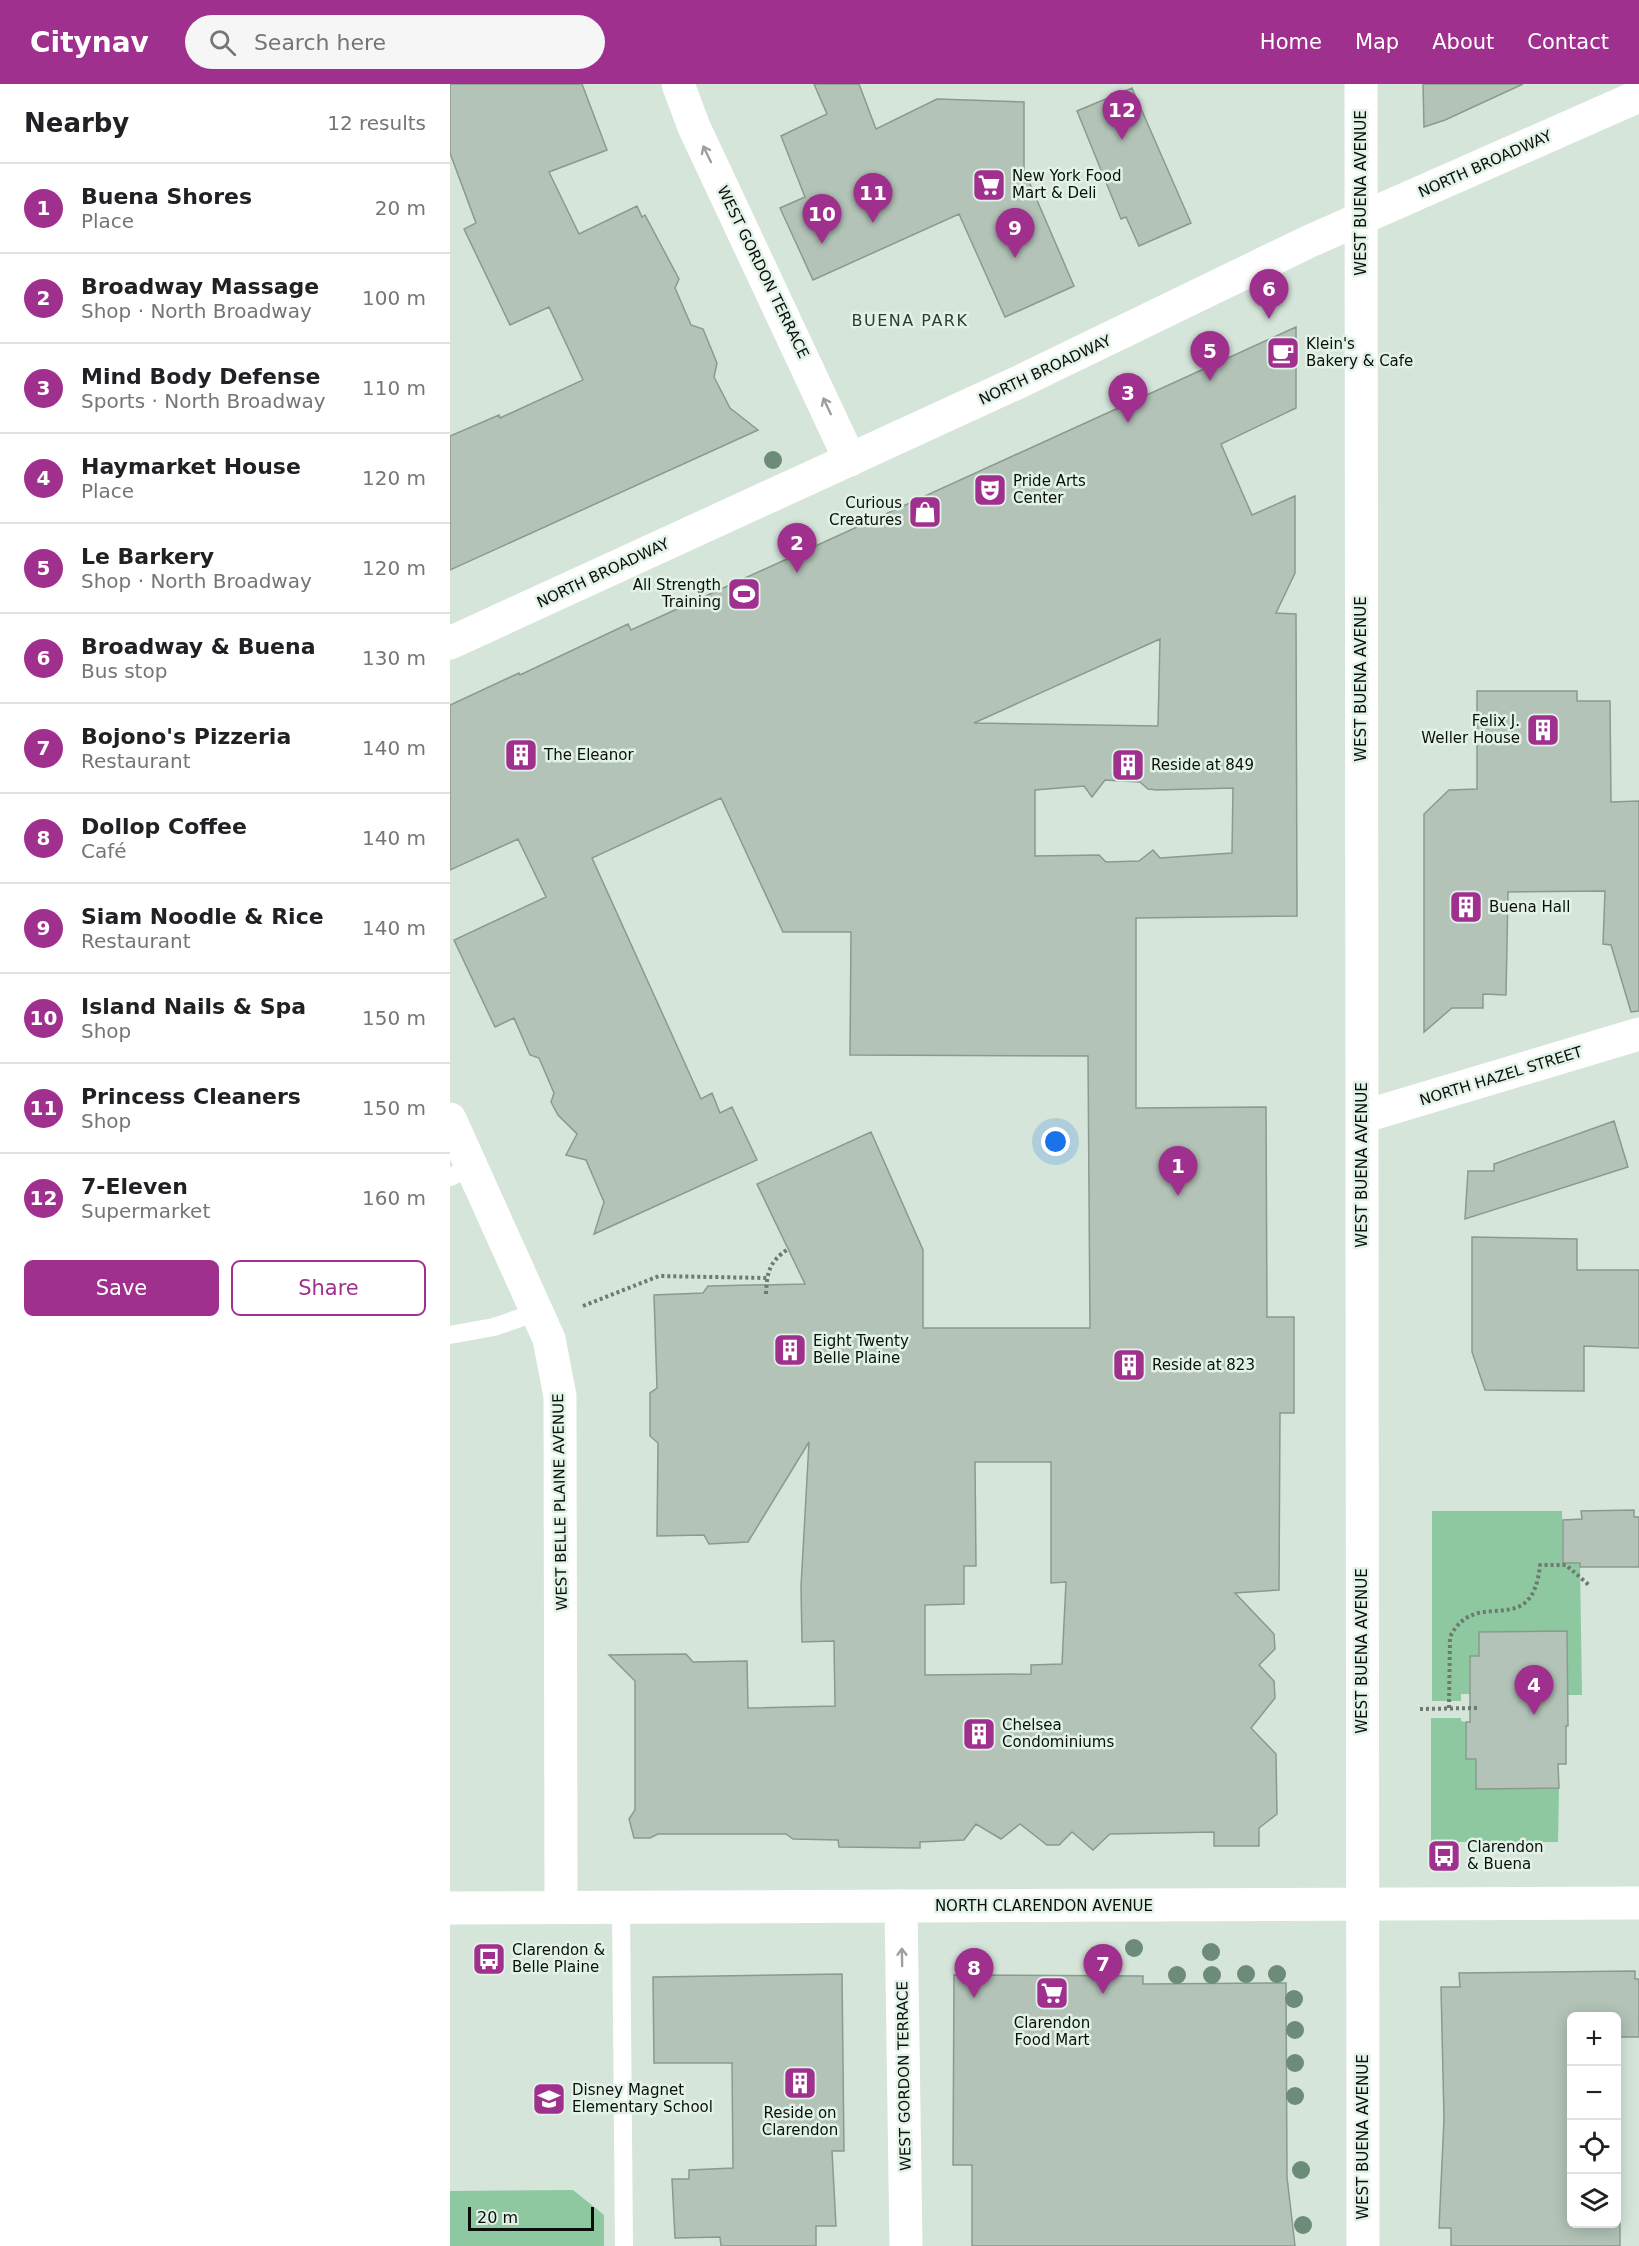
<!DOCTYPE html>
<meta charset="utf-8">
<style>
body{margin:0;font-family:"DejaVu Sans",sans-serif;background:#f6f6f6;color:#202124}
.controls{position:absolute;right:18px;bottom:18px;display:grid;overflow:hidden;border-radius:9px;box-shadow:0 3px 15px #0003}
.controls button{width:54px;height:54px;display:grid;place-items:center;padding:0;border:0;border-bottom:2px solid #e0e0e0;background:#fff;color:#202124;font:30px sans-serif}
.scale{position:absolute;left:18px;bottom:15px;width:126px;box-sizing:border-box;padding-left:6px;border:3px solid #0a0f0c;border-top:0;font-size:16px;line-height:21px;white-space:nowrap;color:#0a0f0c;-webkit-text-stroke:4px #e2f2e7;paint-order:stroke}
.you{position:absolute;left:606px;top:1058px;width:21px;height:21px;margin:-15px;border:4px solid #fff;border-radius:50%;background:#1a73e8;box-shadow:0 0 0 9px #1a73e833}
.badge{display:grid;place-items:center;width:39px;height:39px;border-radius:50%;background:#a0308e;color:#fff;font-size:20px;font-weight:700}
.pin{position:absolute;translate:-50% -50px;filter:drop-shadow(0 2px 3px #0008)}
.pin::after{content:'';position:absolute;top:32px;width:21px;height:18px;background:inherit;clip-path:polygon(0 0,100% 0,50% 100%)}
.list{margin:0;padding:0;list-style:none}
h2{display:flex;justify-content:space-between;align-items:center;height:78px;margin:0;padding:0 24px;font-size:26px}
h2 small{font-size:20px;font-weight:400;color:#757577}
.list li{display:grid;grid-template-columns:39px 1fr auto;gap:18px;align-items:center;box-sizing:border-box;height:90px;padding:0 24px;border-top:2px solid #e0e0e0}
.list b{display:block;font-size:22px;white-space:nowrap}
.list p{margin:0;font-size:20px;white-space:nowrap;color:#757577}
.list em{font-size:20px;font-style:normal;color:#757577}
.actions{display:flex;gap:12px;padding:18px 24px}
.actions a{flex:1;padding:14px 0;border:2px solid #a0308e;border-radius:9px;text-align:center;font-size:21px;color:#a0308e}
.actions .main{background:#a0308e;color:#fff}
.icon{flex:none;width:33px;height:33px;fill:none;stroke:currentColor;stroke-width:2;stroke-linecap:round;stroke-linejoin:round}
.map{position:relative;flex:none;width:1189px;height:2162px;overflow:hidden}
header{display:flex;align-items:center;gap:36px;box-sizing:border-box;height:84px;padding:0 30px;background:#a0308e;color:#fff}
header strong{font-size:28px}
nav{display:flex;gap:33px;margin-inline-start:auto;font-size:21px}
.search{width:420px;height:54px;background:#f6f6f6;display:flex;align-items:center;gap:15px;box-sizing:border-box;padding:0 21px;border-radius:33px;color:#757577;font-size:22px}
main{display:flex}
aside{flex:1;background:#fff}
.map>svg:first-child{display:block}
</style>
<header>
<strong>Citynav</strong>
<div class="search"><svg class="icon" aria-label="search" viewBox="0 0 24 24"><circle cx="10" cy="10" r="6"/><path d="M15 15l6 6"/></svg>Search here</div>
<nav><a>Home</a><a>Map</a><a>About</a><a>Contact</a></nav>
</header>
<main>
<aside>
<h2>Nearby<small>12 results</small></h2>
<ul class="list">
<li><span class="badge">1</span><div><b>Buena Shores</b><p>Place</p></div><em>20 m</em></li>
<li><span class="badge">2</span><div><b>Broadway Massage</b><p>Shop · North Broadway</p></div><em>100 m</em></li>
<li><span class="badge">3</span><div><b>Mind Body Defense</b><p>Sports · North Broadway</p></div><em>110 m</em></li>
<li><span class="badge">4</span><div><b>Haymarket House</b><p>Place</p></div><em>120 m</em></li>
<li><span class="badge">5</span><div><b>Le Barkery</b><p>Shop · North Broadway</p></div><em>120 m</em></li>
<li><span class="badge">6</span><div><b>Broadway &amp; Buena</b><p>Bus stop</p></div><em>130 m</em></li>
<li><span class="badge">7</span><div><b>Bojono's Pizzeria</b><p>Restaurant</p></div><em>140 m</em></li>
<li><span class="badge">8</span><div><b>Dollop Coffee</b><p>Café</p></div><em>140 m</em></li>
<li><span class="badge">9</span><div><b>Siam Noodle &amp; Rice</b><p>Restaurant</p></div><em>140 m</em></li>
<li><span class="badge">10</span><div><b>Island Nails &amp; Spa</b><p>Shop</p></div><em>150 m</em></li>
<li><span class="badge">11</span><div><b>Princess Cleaners</b><p>Shop</p></div><em>150 m</em></li>
<li><span class="badge">12</span><div><b>7-Eleven</b><p>Supermarket</p></div><em>160 m</em></li>
</ul>
<div class="actions"><a class="main">Save</a><a>Share</a></div>
</aside>
<div class="map">
<svg width="1189" height="2162" viewBox="0 0 1189 2162">
<rect width="100%" height="100%" fill="#d5e5da"/>
<path fill="#8dc8a1" d="M 982,1427 L 1112,1427 L 1113,1478 L 1130,1479 L 1132,1611 L 1118,1611 L 1117,1547 L 1030,1548 L 1029,1572 L 1020,1572 L 1020,1610 L 1011,1610 L 1011,1617 L 982,1617 Z
M 981,1634 L 1011,1634 L 1011,1637 L 1016,1638 L 1016,1675 L 1026,1675 L 1026,1705 L 1109,1704 L 1108,1758 L 981,1758 Z
M 123,2106 L 154,2131 L 154,2162 L 0,2162 L 0,2107 Z"/>
<path fill="#b3c3b8" stroke="#8b9a8f" stroke-width="1.5" fill-rule="evenodd" d="M 0,0 L 132,0 L 157,66 L 99,88 L 129,150 L 187,122 L 192,133 L 195,131 L 229,195 L 225,204 L 241,241 L 253,245 L 267,279 L 264,293 L 280,324 L 308,346 L 0,486 L 0,352 L 49,331 L 50,334 L 133,296 L 99,223 L 60,241 L 14,145 L 26,139 L 0,69 Z
M 364,0 L 409,0 L 426,45 L 487,15 L 574,18 L 574,86 L 624,202 L 555,233 L 509,130 L 363,196 L 330,124 L 355,113 L 331,52 L 377,30 Z
M 973,0 L 1073,0 L 995,36 L 974,43 Z
M 682,4 L 741,139 L 689,162 L 676,133 L 671,135 L 627,27 Z
M 846,243 L 846,324 L 771,360 L 802,431 L 845,412 L 845,489 L 826,529 L 846,530 L 847,832 L 686,834 L 686,1024 L 816,1023 L 817,1233 L 844,1233 L 844,1329 L 830,1329 L 829,1506 L 785,1509 L 824,1550 L 825,1565 L 809,1581 L 824,1597 L 825,1614 L 801,1644 L 826,1670 L 827,1730 L 809,1744 L 809,1762 L 764,1762 L 764,1748 L 660,1750 L 643,1766 L 622,1748 L 609,1761 L 597,1761 L 570,1740 L 551,1755 L 526,1740 L 514,1756 L 470,1758 L 470,1764 L 389,1763 L 388,1756 L 343,1755 L 336,1750 L 208,1750 L 200,1754 L 184,1754 L 179,1735 L 185,1726 L 185,1597 L 159,1571 L 236,1570 L 243,1578 L 297,1577 L 298,1624 L 385,1622 L 384,1557 L 352,1558 L 351,1503 L 359,1358 L 298,1458 L 259,1460 L 254,1451 L 207,1452 L 208,1359 L 200,1352 L 200,1309 L 207,1304 L 204,1211 L 253,1209 L 258,1202 L 355,1200 L 307,1100 L 421,1048 L 473,1166 L 473,1244 L 640,1244 L 638,972 L 400,971 L 401,848 L 333,848 L 271,714 L 142,774 L 251,1015 L 262,1009 L 270,1029 L 282,1023 L 307,1076 L 144,1150 L 154,1118 L 136,1076 L 116,1071 L 127,1050 L 108,1031 L 101,1018 L 104,1009 L 89,974 L 80,971 L 64,934 L 45,943 L 4,856 L 96,813 L 68,755 L 0,786 L 0,621 L 69,589 L 70,591 L 178,540 L 181,546 ZM 710,555 L 708,642 L 524,639 ZM 655,696 L 690,698 L 698,705 L 707,706 L 783,704 L 782,769 L 710,774 L 703,766 L 689,777 L 656,778 L 649,771 L 585,772 L 585,706 L 634,702 L 642,713 ZM 525,1378 L 601,1378 L 601,1499 L 616,1498 L 612,1580 L 581,1581 L 581,1590 L 475,1591 L 475,1521 L 514,1520 L 514,1482 L 526,1482 Z
M 1027,607 L 1127,607 L 1127,617 L 1160,617 L 1161,718 L 1189,717 L 1189,927 L 1181,928 L 1161,861 L 1153,860 L 1155,807 L 1058,808 L 1056,911 L 1033,910 L 1033,924 L 1002,924 L 974,948 L 974,730 L 999,706 L 1027,705 Z
M 1164,1037 L 1178,1083 L 1015,1135 L 1018,1087 L 1044,1087 L 1044,1080 Z
M 1022,1153 L 1127,1155 L 1127,1186 L 1189,1186 L 1189,1264 L 1134,1262 L 1134,1307 L 1035,1306 L 1022,1268 Z
M 1184,1426 L 1184,1433 L 1189,1433 L 1189,1483 L 1130,1483 L 1130,1479 L 1113,1479 L 1113,1436 L 1132,1435 L 1131,1427 Z
M 1117,1547 L 1118,1642 L 1116,1642 L 1116,1680 L 1108,1680 L 1109,1704 L 1026,1705 L 1026,1675 L 1016,1675 L 1016,1638 L 1020,1638 L 1020,1572 L 1029,1572 L 1029,1548 Z
M 1185,1887 L 1185,1895 L 1189,1895 L 1189,1953 L 1169,1953 L 1170,2162 L 1001,2162 L 1001,2144 L 989,2144 L 994,2035 L 991,1903 L 1010,1903 L 1009,1889 ZM 1122,1932 L 1167,1932 L 1167,2139 L 1122,2139 Z
M 392,1890 L 394,2067 L 382,2067 L 386,2142 L 366,2142 L 366,2162 L 271,2162 L 270,2153 L 225,2154 L 222,2095 L 239,2095 L 239,2086 L 283,2084 L 282,1979 L 204,1979 L 203,1893 Z
M 504,1891 L 693,1892 L 693,1900 L 836,1899 L 837,2093 L 845,2162 L 522,2162 L 522,2081 L 503,2081 Z"/>
<g fill="none" stroke-linecap="round" stroke-linejoin="round">
<path stroke="#6f7972" stroke-width="4" stroke-dasharray="3 3" stroke-linecap="butt" d="M 316,1210 C 317,1188 319,1178 338,1165
M 133,1222 L 209,1192 L 317,1194
M 999,1624 L 1000,1553 C 1026,1500 1082,1559 1090,1481 L 1116,1481 L 1140,1502
M 970,1625 L 1027,1624"/>
<path stroke="#fff" stroke-width="18" d="M 0,1093 L 22,1083
M 0,1251 L 44,1243 L 87,1228
M 171,1823 L 174,2162"/>
<path stroke="#fff" stroke-width="33" d="M 228,0 L 244,43 L 400,376
M 911,0 L 913,2162
M 912,1033 L 1189,950
M 0,1035 L 99,1255 L 110,1312 L 111,1823
M 451,1822 L 456,2162"/>
<path stroke="#fff" stroke-width="33" d="M 0,1824 L 1189,1819"/>
<path stroke="#fff" stroke-width="33" d="M 0,559 L 569,298 L 860,157 L 1189,12"/>
</g>
<g fill="#6c8b79">
<circle cx="323" cy="376" r="9"/>
<circle cx="684" cy="1864" r="9"/>
<circle cx="761" cy="1868" r="9"/>
<circle cx="796" cy="1890" r="9"/>
<circle cx="827" cy="1890" r="9"/>
<circle cx="727" cy="1891" r="9"/>
<circle cx="762" cy="1891" r="9"/>
<circle cx="844" cy="1915" r="9"/>
<circle cx="845" cy="1946" r="9"/>
<circle cx="845" cy="1979" r="9"/>
<circle cx="845" cy="2012" r="9"/>
<circle cx="851" cy="2086" r="9"/>
<circle cx="853" cy="2141" r="9"/>
</g>
<defs><path id="oneway-shaft" d="M-6 0H5M1.5-3L5.5 0L1.5 3" fill="none" stroke-width="1.6" stroke-linecap="round" stroke-linejoin="round" transform="scale(1.5)"/></defs>
<g stroke="#9d9f9e">
<use href="#oneway-shaft" transform="translate(257 70) rotate(-116)"/>
<use href="#oneway-shaft" transform="translate(377 322) rotate(-115)"/>
<use href="#oneway-shaft" transform="translate(452 1873) rotate(-91)"/>
</g>
<defs>
<symbol id="supermarket-square" viewBox="-11 -11 22 22"><rect x="-9" y="-9" width="18" height="18" rx="4" fill="#a0308e" stroke="#e2f2e7"/><path d="M-6-5.5h2.5l.6 2H6L4.5 2H-2.5L-4.4-4H-6ZM-1.5 3.2a1.3 1.3 0 1 0 .1 0ZM3 3.2a1.3 1.3 0 1 0 .1 0Z" fill="#fff"/></symbol>
<symbol id="cafe-square" viewBox="-11 -11 22 22"><rect x="-9" y="-9" width="18" height="18" rx="4" fill="#a0308e" stroke="#e2f2e7"/><path d="M-5.5-4.5H6V0H3Q3 3.5 0 3.5H-2.5Q-5.5 3.5-5.5 0ZM3-3.2v2h1.7v-2ZM-6 4.5H4V6H-6Z" fill="#fff"/></symbol>
<symbol id="theatre-square" viewBox="-11 -11 22 22"><rect x="-9" y="-9" width="18" height="18" rx="4" fill="#a0308e" stroke="#e2f2e7"/><path d="M-5-5.5Q0-4 5-5.5V0Q5 5 0 6Q-5 5-5 0ZM-3.3-2.5H-1v1.5H-3.3ZM1-2.5H3.3v1.5H1ZM-2.8 1Q0 5.5 2.8 1Z" fill="#fff"/></symbol>
<symbol id="shop-square" viewBox="-11 -11 22 22"><rect x="-9" y="-9" width="18" height="18" rx="4" fill="#a0308e" stroke="#e2f2e7"/><path d="M-5-2.5h2.3a2.7 3.5 0 0 1 5.4 0H5L5.5 6h-11ZM-1.5-2.5h3a1.5 2.3 0 0 0-3 0Z" fill="#fff"/></symbol>
<symbol id="stadium-square" viewBox="-11 -11 22 22"><rect x="-9" y="-9" width="18" height="18" rx="4" fill="#a0308e" stroke="#e2f2e7"/><path d="M0-5a6.5 5 0 1 0 0 10a6.5 5 0 1 0 0-10ZM-3.5-1.8h7v3.6h-7Z" fill="#fff"/></symbol>
<symbol id="building-square" viewBox="-11 -11 22 22"><rect x="-9" y="-9" width="18" height="18" rx="4" fill="#a0308e" stroke="#e2f2e7"/><path d="M-4-6H4V6H1V3H-1V6H-4ZM-2.5-4.3h1.7v1.8h-1.7ZM.8-4.3h1.7v1.8H.8ZM-2.5-1h1.7V.8h-1.7ZM.8-1h1.7V.8H.8Z" fill="#fff"/></symbol>
<symbol id="bus-square" viewBox="-11 -11 22 22"><rect x="-9" y="-9" width="18" height="18" rx="4" fill="#a0308e" stroke="#e2f2e7"/><path d="M-5-6H5V4H4V6H2V4H-2V6H-4V4H-5ZM-3.5-4V0h7V-4ZM-3.5 1.2v1.5H-2V1.2ZM2 1.2v1.5H3.5V1.2Z" fill="#fff"/></symbol>
<symbol id="school-square" viewBox="-11 -11 22 22"><rect x="-9" y="-9" width="18" height="18" rx="4" fill="#a0308e" stroke="#e2f2e7"/><path d="M0-5L7-2L0 1L-7-2ZM-4 1L0 2.5L4 1V4Q0 6-4 4Z" fill="#fff"/></symbol>
</defs>
<g fill-rule="evenodd">
<use href="#supermarket-square" x="520" y="82" width="38" height="38"/>
<use href="#cafe-square" x="814" y="250" width="38" height="38"/>
<use href="#theatre-square" x="521" y="387" width="38" height="38"/>
<use href="#shop-square" x="456" y="409" width="38" height="38"/>
<use href="#stadium-square" x="275" y="491" width="38" height="38"/>
<use href="#building-square" x="1074" y="627" width="38" height="38"/>
<use href="#building-square" x="52" y="652" width="38" height="38"/>
<use href="#building-square" x="659" y="662" width="38" height="38"/>
<use href="#building-square" x="997" y="804" width="38" height="38"/>
<use href="#building-square" x="321" y="1247" width="38" height="38"/>
<use href="#building-square" x="660" y="1262" width="38" height="38"/>
<use href="#building-square" x="510" y="1631" width="38" height="38"/>
<use href="#bus-square" x="975" y="1753" width="38" height="38"/>
<use href="#bus-square" x="20" y="1856" width="38" height="38"/>
<use href="#supermarket-square" x="583" y="1890" width="38" height="38"/>
<use href="#building-square" x="331" y="1980" width="38" height="38"/>
<use href="#school-square" x="80" y="1996" width="38" height="38"/>
</g>
<g text-anchor="middle" stroke-width="5" stroke-linejoin="round" paint-order="stroke">
<g font-size="15" fill="#0a0f0c" stroke="#e2f2e7">
<text transform="translate(1035 80) rotate(-24)" y="5">NORTH BROADWAY</text>
<text transform="translate(911 109) rotate(-90)" y="5">WEST BUENA AVENUE</text>
<text transform="translate(313 188) rotate(64)" y="5">WEST GORDON TERRACE</text>
<text transform="translate(595 286) rotate(-25)" y="5">NORTH BROADWAY</text>
<text transform="translate(153 489) rotate(-25)" y="5">NORTH BROADWAY</text>
<text transform="translate(911 595) rotate(-90)" y="5">WEST BUENA AVENUE</text>
<text transform="translate(1051 992) rotate(-17)" y="5">NORTH HAZEL STREET</text>
<text transform="translate(912 1081) rotate(-90)" y="5">WEST BUENA AVENUE</text>
<text transform="translate(110 1418) rotate(-91)" y="5">WEST BELLE PLAINE AVENUE</text>
<text transform="translate(912 1567) rotate(-90)" y="5">WEST BUENA AVENUE</text>
<text x="594" y="1827">NORTH CLARENDON AVENUE</text>
<text transform="translate(454 1992) rotate(-91)" y="5">WEST GORDON TERRACE</text>
<text transform="translate(913 2053) rotate(-90)" y="5">WEST BUENA AVENUE</text>
</g>
<g font-size="15" fill="#0a0f0c" stroke="#e2f2e7" text-anchor="start">
<text x="562" y="97">New York Food<tspan x="562" dy="17">Mart &amp; Deli</tspan></text>
<text x="856" y="265">Klein's<tspan x="856" dy="17">Bakery &amp; Cafe</tspan></text>
<text x="563" y="402">Pride Arts<tspan x="563" dy="17">Center</tspan></text>
<text x="452" y="424" text-anchor="end">Curious<tspan x="452" dy="17">Creatures</tspan></text>
<text x="271" y="506" text-anchor="end">All Strength<tspan x="271" dy="17">Training</tspan></text>
<text x="1070" y="642" text-anchor="end">Felix J.<tspan x="1070" dy="17">Weller House</tspan></text>
<text x="94" y="676">The Eleanor</text>
<text x="701" y="686">Reside at 849</text>
<text x="1039" y="828">Buena Hall</text>
<text x="363" y="1262">Eight Twenty<tspan x="363" dy="17">Belle Plaine</tspan></text>
<text x="702" y="1286">Reside at 823</text>
<text x="552" y="1646">Chelsea<tspan x="552" dy="17">Condominiums</tspan></text>
<text x="1017" y="1768">Clarendon<tspan x="1017" dy="17">&amp; Buena</tspan></text>
<text x="62" y="1871">Clarendon &amp;<tspan x="62" dy="17">Belle Plaine</tspan></text>
<text x="602" y="1944" text-anchor="middle">Clarendon<tspan x="602" dy="17">Food Mart</tspan></text>
<text x="122" y="2011">Disney Magnet<tspan x="122" dy="17">Elementary School</tspan></text>
<text x="350" y="2034" text-anchor="middle">Reside on<tspan x="350" dy="17">Clarendon</tspan></text>
</g>
<g font-size="16" letter-spacing="1.5" fill="#2f3c34" stroke="#e2f2e7">
<text x="460" y="242">BUENA PARK</text>
</g>
</g>
</svg>
<div class="controls">
<button>+</button>
<button>−</button>
<button><svg class="icon" aria-label="locate" viewBox="0 0 24 24"><circle cx="12" cy="12" r="6"/><path d="M12 2v4M12 18v4M2 12h4M18 12h4"/></svg></button>
<button><svg class="icon" aria-label="layers" viewBox="0 0 24 24"><path d="M12 4l9 5-9 5-9-5zM3 14l9 5 9-5"/></svg></button>
</div>
<div class="scale">20 m</div>
<div class="you"></div>
<div class="pin badge" style="left:728px;top:1112px">1</div>
<div class="pin badge" style="left:347px;top:489px">2</div>
<div class="pin badge" style="left:678px;top:339px">3</div>
<div class="pin badge" style="left:1084px;top:1631px">4</div>
<div class="pin badge" style="left:760px;top:297px">5</div>
<div class="pin badge" style="left:819px;top:235px">6</div>
<div class="pin badge" style="left:653px;top:1910px">7</div>
<div class="pin badge" style="left:524px;top:1914px">8</div>
<div class="pin badge" style="left:565px;top:174px">9</div>
<div class="pin badge" style="left:372px;top:160px">10</div>
<div class="pin badge" style="left:423px;top:139px">11</div>
<div class="pin badge" style="left:672px;top:56px">12</div>
</div>
</main>
